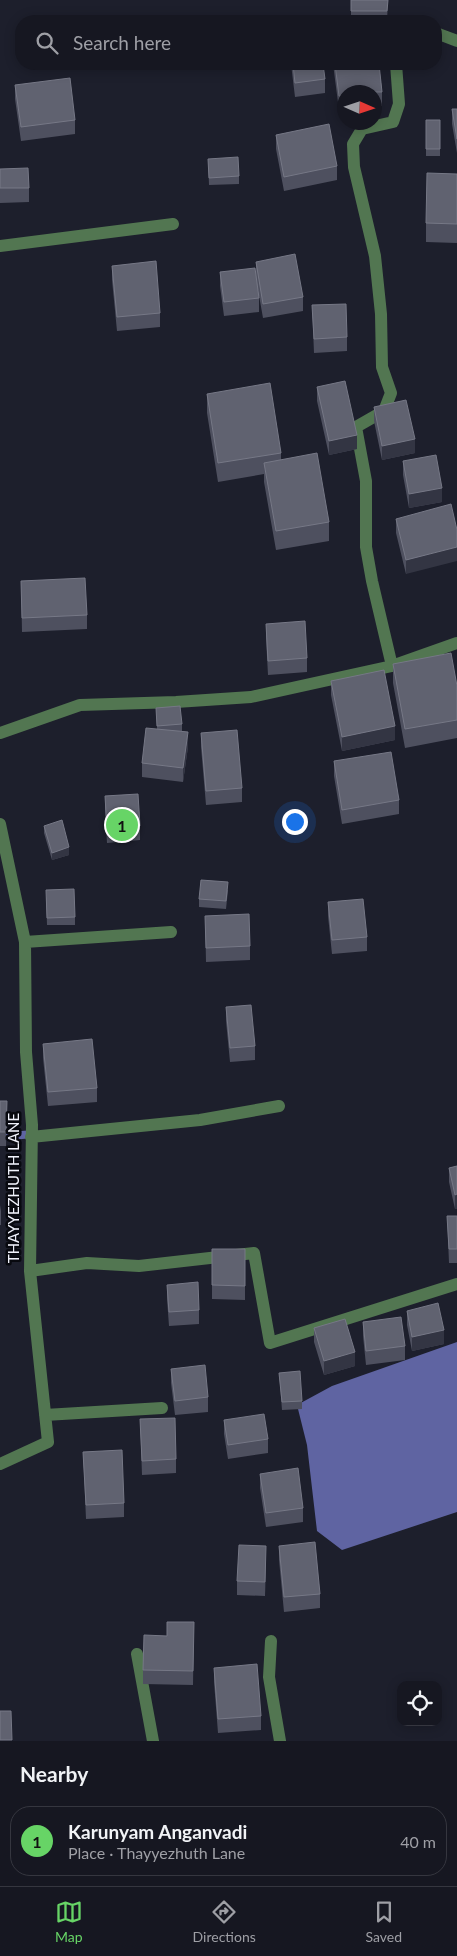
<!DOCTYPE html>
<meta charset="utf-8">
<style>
body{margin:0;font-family:Lato,sans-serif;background:#23242e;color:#f1f3f6}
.controls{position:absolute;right:15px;bottom:15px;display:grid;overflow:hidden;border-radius:10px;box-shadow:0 2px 12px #0003}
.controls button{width:45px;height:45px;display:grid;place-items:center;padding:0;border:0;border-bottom:1px solid #35363f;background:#161721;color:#f1f3f6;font:25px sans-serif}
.compass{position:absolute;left:337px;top:85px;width:45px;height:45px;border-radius:50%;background:#161721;box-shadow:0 2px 12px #0003;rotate:93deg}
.you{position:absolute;left:294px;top:821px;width:18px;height:18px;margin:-12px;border:4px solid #fff;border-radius:50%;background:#1a73e8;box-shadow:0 0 0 8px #1a73e833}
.badge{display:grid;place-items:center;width:32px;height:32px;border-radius:50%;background:#67d466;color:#111;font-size:16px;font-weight:700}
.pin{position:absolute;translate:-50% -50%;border:2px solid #fff;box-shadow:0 1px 5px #0006}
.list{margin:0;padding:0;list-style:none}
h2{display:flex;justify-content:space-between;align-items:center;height:65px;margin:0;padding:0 20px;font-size:21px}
h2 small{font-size:16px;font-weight:400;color:#9e9fa5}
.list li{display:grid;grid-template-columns:32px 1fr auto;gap:15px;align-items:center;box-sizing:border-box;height:70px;margin:0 10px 10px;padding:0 10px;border:1px solid #35363f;border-radius:20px}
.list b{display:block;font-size:19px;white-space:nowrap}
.list p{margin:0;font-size:16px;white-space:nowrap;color:#9e9fa5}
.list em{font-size:16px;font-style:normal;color:#9e9fa5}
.icon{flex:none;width:28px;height:28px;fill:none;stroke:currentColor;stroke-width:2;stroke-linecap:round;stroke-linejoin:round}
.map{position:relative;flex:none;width:457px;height:1741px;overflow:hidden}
.search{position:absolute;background:#161721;box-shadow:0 2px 12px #0003;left:15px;right:15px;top:15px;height:55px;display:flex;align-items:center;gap:12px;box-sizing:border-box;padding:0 18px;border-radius:20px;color:#9e9fa5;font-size:19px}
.sheet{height:145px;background:#161721}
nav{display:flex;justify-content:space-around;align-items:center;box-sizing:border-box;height:70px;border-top:1px solid #35363f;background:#161721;font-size:14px;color:#9e9fa5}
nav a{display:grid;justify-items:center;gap:2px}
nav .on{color:#67d466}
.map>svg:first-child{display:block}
</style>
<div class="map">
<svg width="457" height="1741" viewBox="0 0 457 1741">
<rect width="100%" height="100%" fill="#1d1f2c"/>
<path fill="#5f64a2" d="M 457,1342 L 457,1512 L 342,1550 L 317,1531 L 307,1445 L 297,1405 L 332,1386 Z"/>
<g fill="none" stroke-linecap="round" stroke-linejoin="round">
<path stroke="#5f64a2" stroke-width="8" d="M 0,1137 L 33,1134"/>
<path stroke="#527651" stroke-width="12" d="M 436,33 L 457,41
M 0,246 L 173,224
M 392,666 L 372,581 L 366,547 L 366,481 L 356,427 L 384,411 L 391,393 L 382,367 L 381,314 L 375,256 L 354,167 L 353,144 L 362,129 L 393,122 L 399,104 L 396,64
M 0,733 L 80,705 L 176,702 L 251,697 L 392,666 L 457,643
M 0,824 L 25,942 L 26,1052 L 32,1125 L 30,1271 L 48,1442 L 0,1464
M 25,942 L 171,932
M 31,1137 L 200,1120 L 279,1106
M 30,1271 L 87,1263 L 139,1266 L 254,1253 L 270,1343 L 457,1284
M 45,1415 L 162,1408
M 271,1641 L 269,1677 L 280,1741
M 137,1654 L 153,1741"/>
</g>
<path fill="#4e505f" d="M 388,0 L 387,21 L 351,21 L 351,11 Z
M 291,64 L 323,64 L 325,79 L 325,93 L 295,97 Z
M 333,64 L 379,64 L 382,92 L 382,106 L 374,106 L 374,92 L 344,92 L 344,110 L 339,110 Z
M 15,85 L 75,120 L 75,134 L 21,141 L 15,99 Z
M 452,109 L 457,109 L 457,153 L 452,124 Z
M 426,120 L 440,120 L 440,156 L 426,156 Z
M 276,135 L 337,166 L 337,180 L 284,191 L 276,149 Z
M 208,159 L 239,176 L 239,184 L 209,185 Z
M 0,169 L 29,188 L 29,202 L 0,203 Z
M 457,174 L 457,243 L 426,242 L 426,223 Z
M 256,262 L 303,297 L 303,311 L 263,318 L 257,284 L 259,298 L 259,312 L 224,316 L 220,286 L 220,272 L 256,271 Z
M 112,266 L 160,313 L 160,327 L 117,331 L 112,280 Z
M 312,305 L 347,337 L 347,351 L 314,353 Z
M 317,387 L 357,449 L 329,455 L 317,401 Z
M 207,394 L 281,453 L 281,460 L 329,522 L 329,541 L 276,550 L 264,482 L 264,474 L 218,482 L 207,413 Z
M 374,407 L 415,453 L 382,460 L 374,421 Z
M 403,461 L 442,502 L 409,508 L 403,475 Z
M 396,519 L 457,530 L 406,574 L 396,533 Z
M 21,581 L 87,615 L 87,629 L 22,632 Z
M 266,624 L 307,658 L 307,672 L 268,675 L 266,638 Z
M 393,664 L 457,686 L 457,738 L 405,748 L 393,683 Z
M 331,681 L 395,740 L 342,751 L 331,695 Z
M 156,708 L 182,724 L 182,731 L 179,731 L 188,747 L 183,782 L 142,777 L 142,763 L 157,729 Z
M 201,733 L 242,788 L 242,802 L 206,805 L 201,747 Z
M 334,761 L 399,800 L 399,814 L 342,824 L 334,776 Z
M 105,796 L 140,826 L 140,840 L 107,843 L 105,810 Z
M 44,826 L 69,855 L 52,860 L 44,833 Z
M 228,890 L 226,909 L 199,907 L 199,899 Z
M 46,897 L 75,917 L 75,925 L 47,925 Z
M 328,902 L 367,937 L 367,951 L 332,954 L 328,916 Z
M 205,916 L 250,946 L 250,960 L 206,962 Z
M 226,1007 L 255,1046 L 255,1060 L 230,1062 L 226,1021 Z
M 43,1044 L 97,1088 L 97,1102 L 48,1106 L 43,1058 Z
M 0,1101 L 7,1101 L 6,1146 L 0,1146 Z
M 457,1166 L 457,1209 L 455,1209 L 449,1182 L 449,1168 Z
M 0,1205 L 1,1211 L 1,1225 L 0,1225 Z
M 447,1216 L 457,1216 L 457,1263 L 449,1263 Z
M 245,1249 L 245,1300 L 212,1299 L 212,1285 Z
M 167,1285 L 199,1310 L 199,1324 L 169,1326 L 167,1299 Z
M 407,1311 L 444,1344 L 412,1351 L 407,1325 Z
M 363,1322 L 405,1346 L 405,1360 L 366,1365 L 363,1336 Z
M 314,1328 L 355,1366 L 324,1375 L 314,1342 Z
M 171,1369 L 208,1397 L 208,1412 L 175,1415 L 171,1383 Z
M 279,1373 L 302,1401 L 302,1409 L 282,1410 Z
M 140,1419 L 176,1459 L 176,1473 L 142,1475 Z
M 224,1420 L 268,1439 L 268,1453 L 228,1459 L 224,1434 Z
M 83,1452 L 124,1503 L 124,1517 L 86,1519 Z
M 260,1474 L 303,1508 L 303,1522 L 266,1527 L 260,1488 Z
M 279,1546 L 320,1594 L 320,1608 L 284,1612 L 279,1560 Z
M 266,1560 L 265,1596 L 237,1595 L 237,1581 Z
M 194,1622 L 193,1685 L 143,1684 L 143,1670 L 167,1636 Z
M 214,1668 L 261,1716 L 261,1730 L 218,1733 L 214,1682 Z"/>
<path fill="#333543" d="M 357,435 L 357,449 L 329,455 L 329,441 Z
M 415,439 L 415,453 L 382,460 L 382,446 Z
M 442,488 L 442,502 L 409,508 L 409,494 Z
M 457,547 L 457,561 L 406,574 L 406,560 Z
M 395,726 L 395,740 L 342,751 L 342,737 Z
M 188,732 L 188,747 L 183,782 L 183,768 Z
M 69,847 L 69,855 L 52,860 L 52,853 Z
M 457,1194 L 457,1209 L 455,1209 L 455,1195 Z
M 444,1330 L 444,1344 L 412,1351 L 412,1337 Z
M 355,1352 L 355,1366 L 324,1375 L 324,1361 Z
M 266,1546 L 266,1560 L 265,1596 L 265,1582 Z"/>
<path fill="#606270" stroke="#767886" d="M 351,0 L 388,0 L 387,11 L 351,11 Z
M 293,64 L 323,64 L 325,79 L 295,83 Z
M 335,64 L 379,64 L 382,92 L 344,92 L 344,96 L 339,96 Z
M 70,78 L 75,120 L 21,127 L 15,85 Z
M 452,109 L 457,109 L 457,139 Z
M 426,120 L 440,120 L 440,149 L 426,149 Z
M 329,124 L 337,166 L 284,177 L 276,135 Z
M 238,157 L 239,176 L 209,178 L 208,159 Z
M 28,168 L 29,188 L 0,188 L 0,169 Z
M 427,173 L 457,174 L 457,224 L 426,223 Z
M 295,254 L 303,297 L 263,304 L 256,262 Z
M 156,261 L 160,313 L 117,317 L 112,266 Z
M 255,268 L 259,298 L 224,302 L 220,272 Z
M 346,304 L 347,337 L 314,339 L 312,305 Z
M 345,381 L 357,435 L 329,441 L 317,387 Z
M 270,383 L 281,453 L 218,463 L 207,394 Z
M 406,400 L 415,439 L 382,446 L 374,407 Z
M 317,453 L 329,522 L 276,531 L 264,463 Z
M 436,455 L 442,488 L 409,494 L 403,461 Z
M 451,504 L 457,530 L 457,547 L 406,560 L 396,519 Z
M 85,578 L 87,615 L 22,618 L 21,581 Z
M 305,621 L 307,658 L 268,661 L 266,624 Z
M 451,653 L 457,686 L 457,720 L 405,729 L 393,664 Z
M 384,670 L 395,726 L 342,737 L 331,681 Z
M 180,706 L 182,724 L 157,726 L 156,708 Z
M 146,728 L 188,732 L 183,768 L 142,763 Z
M 237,730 L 242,788 L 206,791 L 201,733 Z
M 391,752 L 399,800 L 342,810 L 334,761 Z
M 138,794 L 140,826 L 107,829 L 105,796 Z
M 62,820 L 69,847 L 52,853 L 44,826 Z
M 201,880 L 228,882 L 226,901 L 199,899 Z
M 74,889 L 75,917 L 47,918 L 46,890 Z
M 363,899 L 367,937 L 332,940 L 328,902 Z
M 249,914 L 250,946 L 206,948 L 205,916 Z
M 251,1005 L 255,1046 L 230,1048 L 226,1007 Z
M 92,1039 L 97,1088 L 48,1092 L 43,1044 Z
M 0,1101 L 7,1101 L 6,1132 L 0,1132 Z
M 457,1166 L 457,1194 L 455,1195 L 449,1168 Z
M 447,1216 L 457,1216 L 457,1249 L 449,1249 Z
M 212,1249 L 245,1249 L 245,1286 L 212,1285 Z
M 198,1282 L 199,1310 L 169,1312 L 167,1285 Z
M 438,1303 L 444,1330 L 412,1337 L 407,1311 Z
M 401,1317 L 405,1346 L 366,1351 L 363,1322 Z
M 345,1319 L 355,1352 L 324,1361 L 314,1328 Z
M 205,1365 L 208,1397 L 175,1401 L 171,1369 Z
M 300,1371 L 302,1401 L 282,1402 L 279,1373 Z
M 264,1414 L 268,1439 L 228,1445 L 224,1420 Z
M 175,1418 L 176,1459 L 142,1461 L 140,1419 Z
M 122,1450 L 124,1503 L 86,1505 L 83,1452 Z
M 298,1468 L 303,1508 L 266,1513 L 260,1474 Z
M 315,1542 L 320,1594 L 284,1597 L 279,1546 Z
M 239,1545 L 266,1546 L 265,1582 L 237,1581 Z
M 167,1622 L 194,1622 L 193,1671 L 143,1670 L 144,1635 L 167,1636 Z
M 257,1664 L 261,1716 L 218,1719 L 214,1668 Z
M 0,1711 L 11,1711 L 12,1740 L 0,1740 Z"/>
<g text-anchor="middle" stroke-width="5" stroke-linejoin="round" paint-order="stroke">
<g font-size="15" fill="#f1f3fc" stroke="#08090f">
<text transform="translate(14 1188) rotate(-90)" y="5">THAYYEZHUTH LANE</text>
</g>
</g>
</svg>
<div class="controls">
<button><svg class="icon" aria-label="locate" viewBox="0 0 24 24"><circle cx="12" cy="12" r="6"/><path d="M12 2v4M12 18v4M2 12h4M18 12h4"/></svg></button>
</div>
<svg class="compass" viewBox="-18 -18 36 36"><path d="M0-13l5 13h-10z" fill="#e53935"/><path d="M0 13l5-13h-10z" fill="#9e9fa5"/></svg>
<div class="you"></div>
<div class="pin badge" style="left:122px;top:825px">1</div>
<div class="search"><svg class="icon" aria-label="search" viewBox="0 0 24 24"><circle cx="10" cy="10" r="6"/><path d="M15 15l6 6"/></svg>Search here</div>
</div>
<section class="sheet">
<h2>Nearby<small></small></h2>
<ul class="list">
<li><span class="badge">1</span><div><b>Karunyam Anganvadi</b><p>Place · Thayyezhuth Lane</p></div><em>40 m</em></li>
</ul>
</section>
<nav>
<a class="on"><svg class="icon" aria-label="map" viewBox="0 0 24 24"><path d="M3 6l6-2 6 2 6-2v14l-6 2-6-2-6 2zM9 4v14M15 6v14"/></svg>Map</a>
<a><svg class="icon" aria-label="directions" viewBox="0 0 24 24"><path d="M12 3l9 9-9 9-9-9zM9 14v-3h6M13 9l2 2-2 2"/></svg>Directions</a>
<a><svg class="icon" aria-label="saved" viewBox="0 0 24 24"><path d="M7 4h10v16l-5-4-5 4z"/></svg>Saved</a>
</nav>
